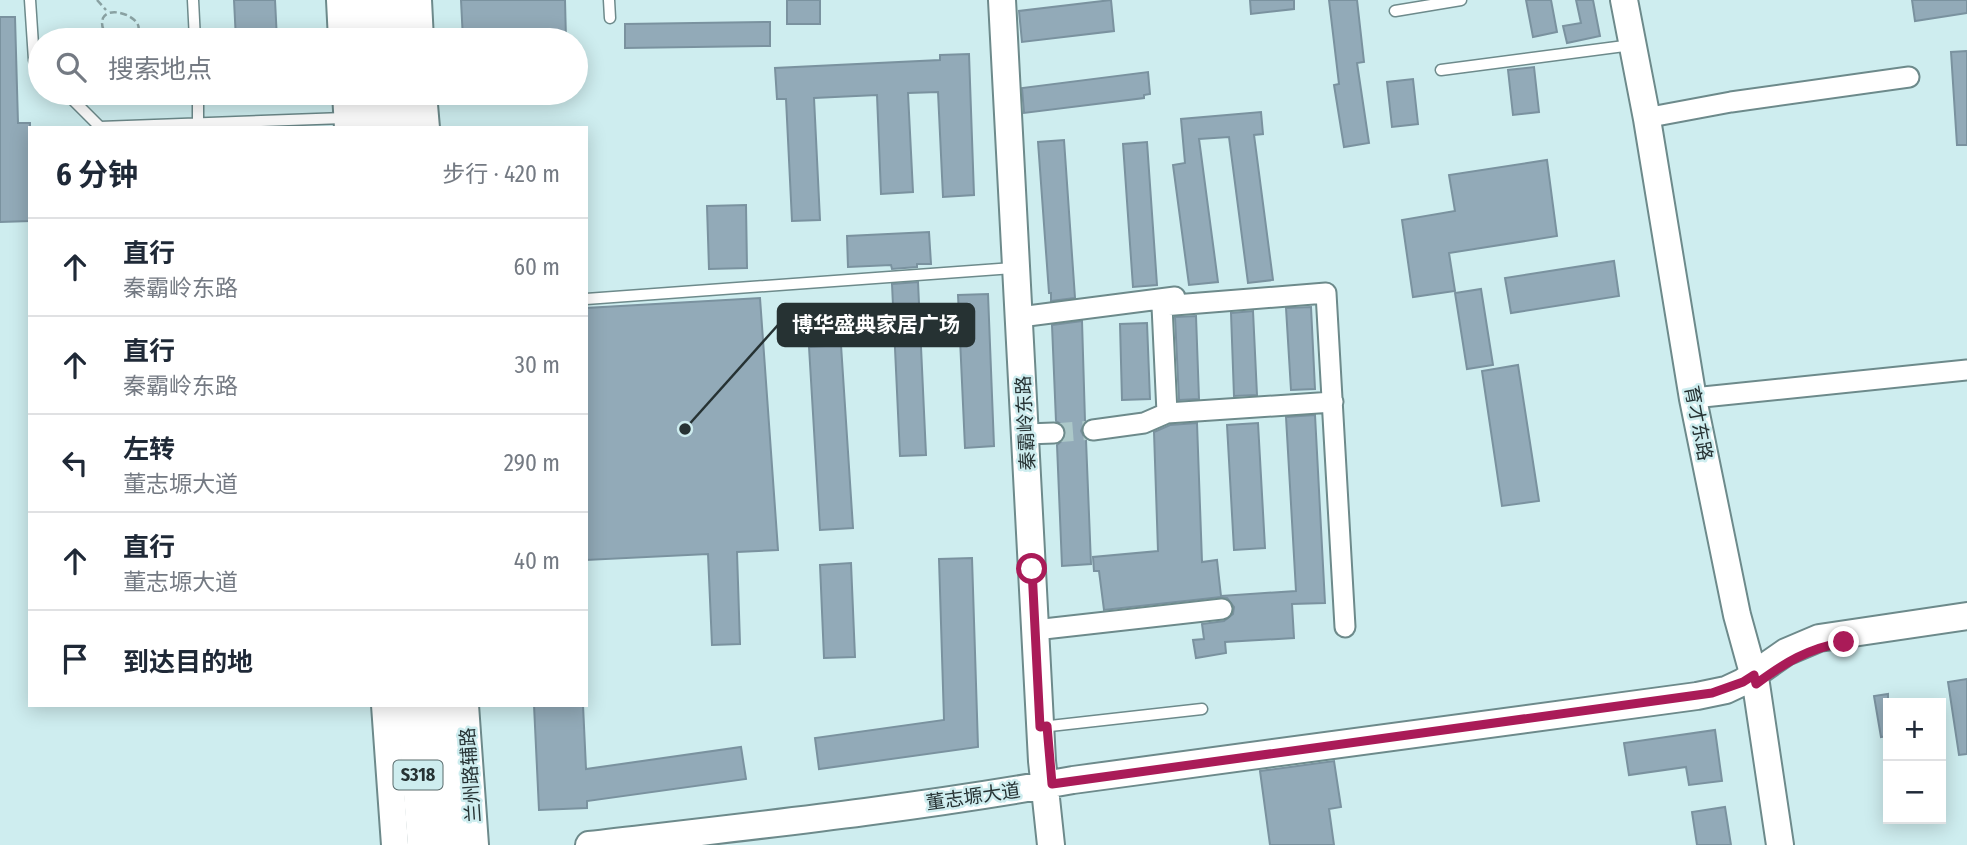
<!DOCTYPE html>
<html lang="zh">
<meta charset="utf-8">
<style>
body{margin:0;font-family:"Fira Sans Condensed","Noto Sans SC",sans-serif;background:#f2f2f3;color:#1f2937}
.controls{position:absolute;right:21px;bottom:21px;display:grid;overflow:hidden;border-radius:0px;box-shadow:0 4px 18px #0003}
.controls button{width:63px;height:63px;display:grid;place-items:center;padding:0;border:0;border-bottom:2px solid #e0e1e3;background:#fff;color:#1f2937;font:35px sans-serif}
.stop{position:absolute;width:21px;height:21px;margin:-16px;border:5px solid #aa1b58;border-radius:50%;background:#fff}
.stop.end{background:#aa1b58;border-color:#fff;box-shadow:0 2px 7px #0008}
.list{margin:0;padding:0;list-style:none}
h2{display:flex;justify-content:space-between;align-items:center;height:91px;margin:0;padding:0 28px;font-size:30px}
h2 small{font-size:23px;font-weight:400;color:#747a83}
.list li{display:grid;grid-template-columns:46px 1fr auto;gap:21px;align-items:center;box-sizing:border-box;height:98px;padding:0 28px;border-top:2px solid #e0e1e3}
.list b{display:block;font-size:26px;white-space:nowrap}
.list p{margin:0;font-size:23px;white-space:nowrap;color:#747a83}
.list em{font-size:23px;font-style:normal;color:#747a83}
.icon{flex:none;width:38px;height:38px;fill:none;stroke:currentColor;stroke-width:2;stroke-linecap:round;stroke-linejoin:round}
.map{position:relative;flex:none;width:1967px;height:845px;overflow:hidden}
.search{position:absolute;background:#fff;box-shadow:0 4px 18px #0003;left:28px;top:28px;width:560px;height:77px;display:flex;align-items:center;gap:18px;box-sizing:border-box;padding:0 24px;border-radius:38px;color:#747a83;font-size:26px}
.panel{position:absolute;background:#fff;box-shadow:0 4px 18px #0003;left:28px;top:126px;width:560px;height:581px;border-radius:0px}
.map>svg:first-child{display:block}
</style>
<div class="map">
<svg width="1967" height="845" viewBox="0 0 1967 845">
<rect width="100%" height="100%" fill="#ceedef"/>
<path fill="#92aab8" stroke="#7a929f" stroke-width="2" d="M 234,0 L 275,0 L 277,40 L 236,40 Z
M 461,0 L 565,0 L 566,40 L 463,40 Z
M 787,0 L 820,0 L 820,24 L 787,24 Z
M 1111,0 L 1114,31 L 1022,42 L 1019,11 Z
M 1250,0 L 1294,0 L 1294,9 L 1251,14 Z
M 1329,0 L 1357,0 L 1364,62 L 1357,63 L 1369,143 L 1344,147 L 1334,85 L 1339,84 Z
M 1526,0 L 1551,0 L 1557,32 L 1533,37 Z
M 1576,0 L 1593,0 L 1600,36 L 1567,43 L 1563,26 L 1581,23 Z
M 1912,0 L 1967,0 L 1967,13 L 1915,21 Z
M 0,17 L 15,17 L 18,123 L 30,123 L 30,221 L 0,222 Z
M 770,22 L 770,46 L 625,48 L 625,24 Z
M 1967,51 L 1967,145 L 1957,145 L 1951,52 Z
M 969,54 L 974,195 L 943,197 L 938,92 L 908,93 L 913,192 L 881,194 L 877,95 L 814,98 L 820,220 L 792,221 L 786,99 L 777,99 L 775,68 L 940,60 L 940,55 Z
M 1534,67 L 1539,112 L 1513,115 L 1508,70 Z
M 1148,72 L 1150,94 L 1144,95 L 1144,98 L 1024,113 L 1022,88 Z
M 1413,79 L 1418,124 L 1392,127 L 1387,82 Z
M 1261,112 L 1263,134 L 1254,135 L 1273,280 L 1248,283 L 1229,137 L 1199,139 L 1218,282 L 1189,285 L 1173,165 L 1185,163 L 1181,119 Z
M 1064,140 L 1075,298 L 1051,301 L 1051,293 L 1049,293 L 1038,142 Z
M 1147,142 L 1157,285 L 1133,287 L 1123,144 Z
M 1547,160 L 1557,236 L 1449,253 L 1455,291 L 1413,297 L 1402,220 L 1455,211 L 1449,175 Z
M 746,205 L 747,268 L 709,269 L 707,206 Z
M 929,232 L 931,264 L 917,264 L 917,267 L 892,269 L 891,265 L 848,267 L 847,236 Z
M 1614,261 L 1619,296 L 1511,313 L 1505,278 Z
M 918,282 L 926,455 L 900,456 L 892,284 Z
M 1481,289 L 1493,365 L 1467,369 L 1455,293 Z
M 988,294 L 994,446 L 965,448 L 958,295 Z
M 760,298 L 778,550 L 737,552 L 740,644 L 712,645 L 708,554 L 586,560 L 586,308 Z
M 1311,307 L 1315,389 L 1291,390 L 1286,308 Z
M 1253,311 L 1257,395 L 1234,396 L 1231,313 Z
M 1196,316 L 1199,399 L 1179,400 L 1175,317 Z
M 1082,321 L 1085,421 L 1081,431 L 1086,440 L 1091,564 L 1062,566 L 1057,445 L 1064,439 L 1066,432 L 1064,426 L 1056,421 L 1052,325 Z
M 1147,323 L 1150,399 L 1122,400 L 1120,324 Z
M 841,345 L 853,528 L 820,530 L 809,347 Z
M 1518,365 L 1539,501 L 1502,506 L 1482,371 Z
M 1315,415 L 1325,603 L 1292,604 L 1294,638 L 1225,642 L 1226,653 L 1196,658 L 1193,640 L 1204,639 L 1202,624 L 1224,621 L 1233,614 L 1234,607 L 1227,598 L 1221,597 L 1104,610 L 1099,571 L 1094,571 L 1093,557 L 1158,551 L 1154,432 L 1170,425 L 1197,423 L 1202,562 L 1217,560 L 1221,596 L 1296,591 L 1286,417 Z
M 1258,423 L 1265,548 L 1234,550 L 1227,425 Z
M 972,558 L 978,747 L 819,769 L 815,738 L 944,720 L 939,559 Z
M 851,563 L 855,657 L 824,658 L 820,565 Z
M 1967,679 L 1967,754 L 1959,755 L 1948,682 Z
M 1888,694 L 1888,736 L 1881,737 L 1874,696 Z
M 534,705 L 583,705 L 586,769 L 741,747 L 746,779 L 587,801 L 587,808 L 539,810 Z
M 1715,730 L 1722,781 L 1689,785 L 1686,767 L 1629,775 L 1624,743 Z
M 1334,761 L 1341,807 L 1329,809 L 1334,845 L 1270,845 L 1260,771 Z
M 1725,807 L 1731,845 L 1697,845 L 1692,812 Z"/>
<g fill="none" stroke-linecap="round" stroke-linejoin="round">
<path stroke="#acc8c9" stroke-width="19" stroke-dasharray="19 10" stroke-linecap="butt" d="M 1054,433 L 1093,430"/>
<defs>
<path id="lane" d="M 30,0 L 34,60 L 40,67
M 193,0 L 195,40
M 609,0 L 610,18
M 1395,11 L 1461,0
M 1441,70 L 1632,45
M 66,93 L 100,127 L 344,118
M 198,93 L 198,124
M 586,299 L 1013,268
M 1041,727 L 1202,709"/>
<path id="street" d="M 1656,116 L 1731,102 L 1909,77
M 1020,317 L 1175,297
M 1703,397 L 1967,370
M 1167,413 L 1162,306 L 1326,293 L 1345,627
M 1093,430 L 1144,423 L 1167,413 L 1333,402
M 1026,434 L 1054,433
M 1035,630 L 1222,609"/>
<path id="secondary" d="M 340,0 L 342,40
M 418,0 L 420,40
M 1002,0 L 1042,761 L 1051,845
M 1624,0 L 1647,119 L 1693,399 L 1737,615 L 1756,684 L 1780,845
M 346,93 L 348,128
M 423,93 L 426,128
M 385,705 L 395,845
M 465,705 L 475,845
M 589,845 C 751,826 913,809 1073,780 L 1697,696 L 1726,690 L 1743,682 L 1786,652 L 1819,638 L 1967,616"/>
<path id="primary" d="M 364,0 L 366,40
M 392,0 L 395,40
M 370,93 L 372,128
M 398,93 L 401,128
M 412,705 L 423,845
M 440,705 L 450,845"/>
</defs>
<use href="#lane" stroke="#6d8a8b" stroke-width="13"/>
<use href="#street" stroke="#6d8a8b" stroke-width="23"/>
<use href="#secondary" stroke="#6d8a8b" stroke-width="30"/>
<use href="#primary" stroke="#6d8a8b" stroke-width="33"/>
<path stroke="#89a1a2" stroke-width="2.5" stroke-dasharray="7 3.5" stroke-linecap="butt" d="M 97,0 L 106,10
M 133,35 L 138,40
M 121,40 C 109,39 99,31 103,18 C 112,0 165,29 122,40"/>
<use href="#lane" stroke="#fff" stroke-width="10"/>
<use href="#street" stroke="#fff" stroke-width="19"/>
<use href="#secondary" stroke="#fff" stroke-width="26"/>
<use href="#primary" stroke="#fff" stroke-width="30"/>
</g>
<g fill="none" stroke-linecap="round" stroke-linejoin="round">
<path stroke="#aa1b58" stroke-width="9" d="M 1032,569 L 1040,727 L 1047,726 L 1052,784 L 1712,693 L 1743,682 L 1754,675 L 1756,684 C 1786,662 1807,649 1844,642"/>
</g>
<g text-anchor="middle" stroke-width="5" stroke-linejoin="round" paint-order="stroke">
<rect fill="#ceedef" stroke="#586a6b" stroke-width="2" x="393.5" y="760.5" width="49" height="29" rx="5"/>
<g font-size="18" font-weight="bold" fill="#263233">
<text x="418" y="781">S318</text>
</g>
<g font-size="19" fill="#263233" stroke="#ceedef">
<text transform="translate(1025 423) rotate(-93)" y="7">秦霸岭东路</text>
<text transform="translate(1699 423) rotate(79)" y="7">育才东路</text>
<text transform="translate(470 775) rotate(-94)" y="7">兰州路辅路</text>
<text transform="translate(973 796) rotate(-8)" y="7">董志塬大道</text>
</g>
</g>
<path fill="none" stroke="#263233" stroke-width="2.5" d="M685 429L778 325"/>
<circle fill="#263233" stroke="#ceedef" stroke-width="2.5" cx="685" cy="429" r="7"/>
<rect fill="#263233" stroke="#263233" stroke-width="2.5" x="778" y="304" width="196" height="42" rx="7"/>
<g font-size="21" text-anchor="middle" font-weight="bold" fill="#fff">
<text x="876" y="332">博华盛典家居广场</text>
</g>
</svg>
<div class="controls">
<button>+</button>
<button>−</button>
</div>
<div class="stop" style="left:1032px;top:569px"></div>
<div class="stop end" style="left:1844px;top:642px"></div>
<div class="search"><svg class="icon" aria-label="search" viewBox="0 0 24 24"><circle cx="10" cy="10" r="6"/><path d="M15 15l6 6"/></svg>搜索地点</div>
<section class="panel">
<h2>6 分钟<small>步行 · 420 m</small></h2>
<ul class="list">
<li><svg class="icon" aria-label="ahead" viewBox="0 0 24 24"><path d="M12 20V5M6 11l6-6 6 6"/></svg><div><b>直行</b><p>秦霸岭东路</p></div><em>60 m</em></li>
<li><svg class="icon" aria-label="ahead" viewBox="0 0 24 24"><path d="M12 20V5M6 11l6-6 6 6"/></svg><div><b>直行</b><p>秦霸岭东路</p></div><em>30 m</em></li>
<li><svg class="icon" aria-label="left" viewBox="0 0 24 24"><path d="M17 20v-9H6M10 6l-5 5 5 5"/></svg><div><b>左转</b><p>董志塬大道</p></div><em>290 m</em></li>
<li><svg class="icon" aria-label="ahead" viewBox="0 0 24 24"><path d="M12 20V5M6 11l6-6 6 6"/></svg><div><b>直行</b><p>董志塬大道</p></div><em>40 m</em></li>
<li><svg class="icon" aria-label="arrive" viewBox="0 0 24 24"><path d="M6 21V4h12l-3 4 3 4H6"/></svg><div><b>到达目的地</b></div></li>
</ul>
</section>
</div>
